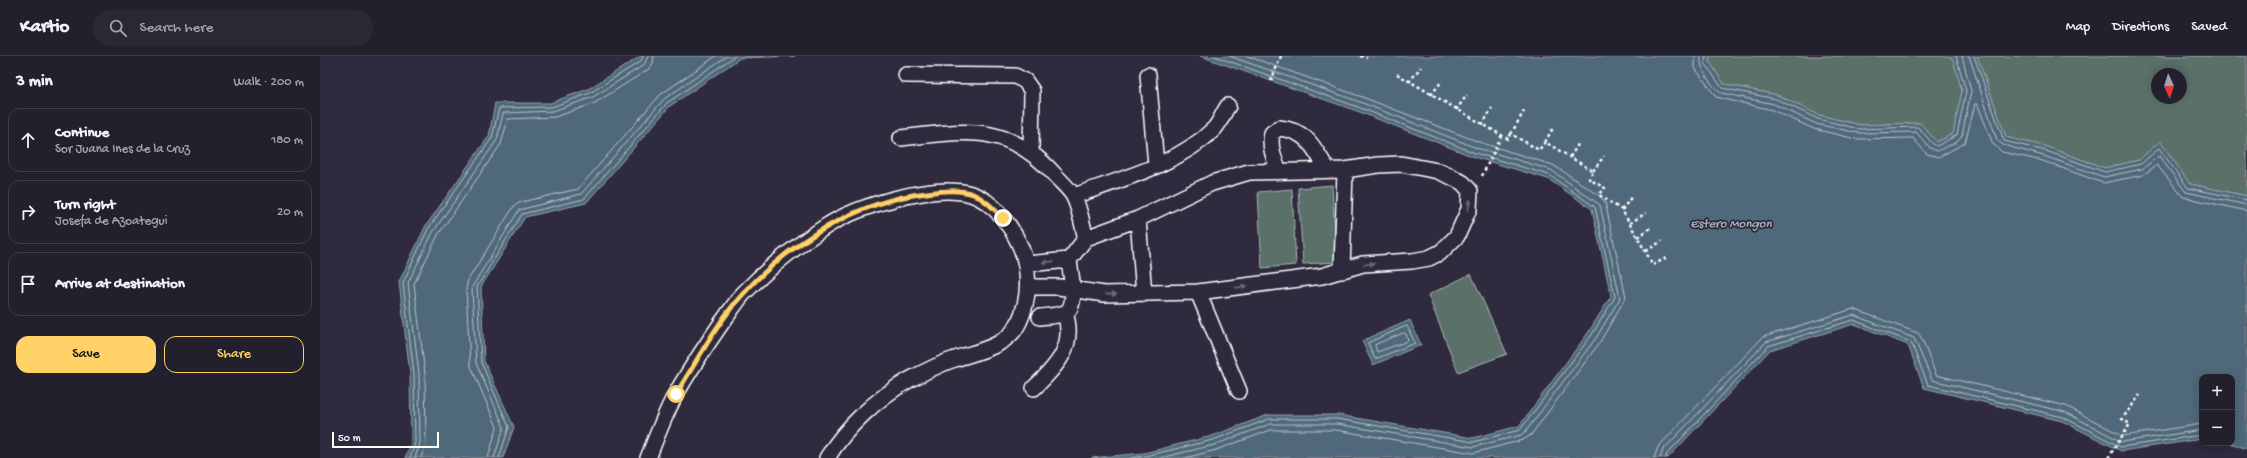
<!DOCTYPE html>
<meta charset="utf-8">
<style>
body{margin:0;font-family:"Gochi Hand",sans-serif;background:#2b2836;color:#f1f3f6}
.controls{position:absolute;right:12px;bottom:12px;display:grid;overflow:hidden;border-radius:8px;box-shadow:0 2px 10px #0003}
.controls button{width:36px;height:36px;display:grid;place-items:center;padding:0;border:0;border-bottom:1px solid #403e4a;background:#23202e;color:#f1f3f6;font:20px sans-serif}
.compass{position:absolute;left:1831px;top:12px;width:36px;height:36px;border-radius:50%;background:#23202e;box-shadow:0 2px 10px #0003;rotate:176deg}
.scale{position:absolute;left:12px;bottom:10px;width:107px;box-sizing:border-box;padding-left:4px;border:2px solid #fff;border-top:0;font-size:11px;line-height:14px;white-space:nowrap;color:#fff;-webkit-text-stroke:3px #2f2a3d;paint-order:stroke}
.stop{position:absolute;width:12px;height:12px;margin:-9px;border:3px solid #ffd166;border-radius:50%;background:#fff}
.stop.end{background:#ffd166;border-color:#fff;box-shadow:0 1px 4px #0008}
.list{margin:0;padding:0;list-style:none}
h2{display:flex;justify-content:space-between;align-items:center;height:52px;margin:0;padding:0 16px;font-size:17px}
h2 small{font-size:13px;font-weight:400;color:#a3a3aa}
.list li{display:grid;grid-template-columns:26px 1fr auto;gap:12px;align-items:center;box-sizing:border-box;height:64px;margin:0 8px 8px;padding:0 8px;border:1px solid #403e4a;border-radius:12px}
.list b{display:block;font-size:15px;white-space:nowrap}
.list p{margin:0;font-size:13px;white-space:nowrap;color:#a3a3aa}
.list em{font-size:13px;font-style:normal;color:#a3a3aa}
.actions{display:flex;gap:8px;padding:12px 16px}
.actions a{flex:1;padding:9px 0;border:1px solid #ffd166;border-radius:12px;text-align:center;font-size:14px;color:#ffd166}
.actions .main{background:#ffd166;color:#111}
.icon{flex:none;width:22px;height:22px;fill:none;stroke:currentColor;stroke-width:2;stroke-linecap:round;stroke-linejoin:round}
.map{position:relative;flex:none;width:1927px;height:402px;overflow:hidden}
header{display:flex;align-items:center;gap:24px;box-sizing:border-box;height:56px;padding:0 20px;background:#23202e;border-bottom:1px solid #403e4a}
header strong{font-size:19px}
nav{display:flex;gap:22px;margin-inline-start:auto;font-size:14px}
.search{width:280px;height:36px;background:#2b2836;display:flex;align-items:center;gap:10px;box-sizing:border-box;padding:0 14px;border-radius:22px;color:#a3a3aa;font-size:15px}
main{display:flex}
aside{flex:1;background:#23202e}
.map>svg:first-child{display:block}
</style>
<header>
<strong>Kartio</strong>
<div class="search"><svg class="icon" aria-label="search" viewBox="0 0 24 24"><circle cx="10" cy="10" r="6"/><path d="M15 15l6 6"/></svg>Search here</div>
<nav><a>Map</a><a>Directions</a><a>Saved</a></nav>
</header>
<main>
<aside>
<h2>3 min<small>Walk · 200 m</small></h2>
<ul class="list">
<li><svg class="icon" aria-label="ahead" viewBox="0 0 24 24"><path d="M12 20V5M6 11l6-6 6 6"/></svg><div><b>Continue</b><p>Sor Juana Ines de la Cruz</p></div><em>180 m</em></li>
<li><svg class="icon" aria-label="right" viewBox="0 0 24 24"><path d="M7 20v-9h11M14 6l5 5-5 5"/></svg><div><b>Turn right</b><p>Josefa de Azoategui</p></div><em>20 m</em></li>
<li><svg class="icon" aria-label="arrive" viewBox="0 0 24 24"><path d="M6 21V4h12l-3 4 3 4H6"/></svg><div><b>Arrive at destination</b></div></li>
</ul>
<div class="actions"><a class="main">Save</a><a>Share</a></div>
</aside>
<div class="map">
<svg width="1927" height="402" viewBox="0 0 1927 402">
<rect width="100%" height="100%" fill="#2f2a3d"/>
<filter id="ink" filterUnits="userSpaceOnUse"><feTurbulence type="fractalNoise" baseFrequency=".025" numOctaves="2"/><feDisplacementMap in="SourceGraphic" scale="8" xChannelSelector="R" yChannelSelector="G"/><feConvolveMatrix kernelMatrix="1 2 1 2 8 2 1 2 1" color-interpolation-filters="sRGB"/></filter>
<g filter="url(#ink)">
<path fill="#5a6f69" stroke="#acb7b4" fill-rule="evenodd" d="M 1390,0 L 1629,0 L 1633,3 L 1642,35 L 1633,78 L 1616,86 L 1600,67 L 1540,69 L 1499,59 L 1457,39 L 1404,28 L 1389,5 Z
M 1657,0 L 1927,0 L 1927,140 L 1870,128 L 1840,85 L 1819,104 L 1785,112 L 1727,91 L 1686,81 ZM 1837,18 L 1861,18 L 1861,42 L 1837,42 Z
M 1012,129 L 1017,206 L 983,208 L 978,132 Z
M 972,133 L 976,209 L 942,212 L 938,136 Z
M 1151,218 L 1187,298 L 1138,316 L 1108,239 Z"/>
<path fill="#50697a" stroke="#96a5af" d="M 321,0 L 475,0 L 420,2 L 350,50 L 266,147 L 205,161 L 161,231 L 164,305 L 194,371 L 183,402 L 85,402 L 91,387 L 90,318 L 79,226 L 105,171 L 169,80 L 175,47 L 230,47 L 268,33 Z
M 880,0 L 1390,0 L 1389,5 L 1404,28 L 1457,39 L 1499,59 L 1540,69 L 1600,67 L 1617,86 L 1633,78 L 1642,35 L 1633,3 L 1629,0 L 1657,0 L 1686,81 L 1727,91 L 1785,112 L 1819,104 L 1840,85 L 1870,128 L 1927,140 L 1927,393 L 1910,387 L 1912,387 L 1912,321 L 1882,321 L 1882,383 L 1801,395 L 1742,365 L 1604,332 L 1588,289 L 1534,268 L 1450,294 L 1348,402 L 771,402 L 824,397 L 892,380 L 948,359 L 1018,359 L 1153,382 L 1199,370 L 1268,277 L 1291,240 L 1272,153 L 1228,123 L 1154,101 L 1037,55 Z
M 1090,264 L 1101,289 L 1053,309 L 1042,285 Z"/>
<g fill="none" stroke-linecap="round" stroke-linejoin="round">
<path stroke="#b9c3ca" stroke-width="1" d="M 1375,0 L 1375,12 L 1396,41 L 1452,54 L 1494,73 L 1536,83 L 1593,82 L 1607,98 L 1619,101 L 1645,87 L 1655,48 L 1657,47 L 1673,88 L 1682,96 L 1723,105 L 1783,127 L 1823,119 L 1837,109 L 1863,141 L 1927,155
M 1381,0 C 1378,11 1392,31 1401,37 L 1454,48 L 1496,68 L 1538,77 L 1596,76 L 1610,92 L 1617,95 L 1637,86 L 1642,80 L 1651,35 L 1642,0
M 1386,0 L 1385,7 L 1402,32 L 1456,43 L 1498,63 L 1539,73 L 1598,71 L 1613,88 L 1617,90 L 1637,79 L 1646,35 L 1636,0
M 1649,0 L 1677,84 L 1683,89 L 1724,100 L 1784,121 L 1822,113 L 1839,100 L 1866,136 L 1927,149
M 1654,0 L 1684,85 L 1726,95 L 1785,116 L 1821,108 L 1839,92 L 1868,132 L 1927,144
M 1087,270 L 1095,287 L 1055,303 L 1048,287 Z
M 1084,277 L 1086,278 L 1088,285 L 1057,296 L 1055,289 Z
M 90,402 L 95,387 L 94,318 L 83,227 L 108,173 L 172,82 L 179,52 L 232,51 L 270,37 L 321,5 L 323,0
M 95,402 L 100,387 L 99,318 L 88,227 L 113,176 L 177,84 L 183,57 L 233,55 L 273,41 L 324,9 L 328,0
M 101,402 L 106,387 L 105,318 L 94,228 L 118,179 L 181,88 L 188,63 L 235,61 L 275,47 L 329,13 L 333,7 L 334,0
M 168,402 L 177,371 L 150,308 L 146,232 L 148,224 L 194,150 L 201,146 L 258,133 L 340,39 L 396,0
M 174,402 L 184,371 L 156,307 L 152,231 L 199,154 L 261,138 L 344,43 L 407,0
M 179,402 L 189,371 L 161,306 L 157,231 L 202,158 L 264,143 L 347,47 L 415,0
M 811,402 L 825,400 L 893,384 L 949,363 L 1017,363 L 1153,386 L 1200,374 L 1271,280 L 1295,241 L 1275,151 L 1229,119 L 1155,97 L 1038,51 L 894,0
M 840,402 L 894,389 L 950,368 L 1017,368 L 1153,391 L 1201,379 L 1206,375 L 1276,282 L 1300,242 L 1280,149 L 1231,114 L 1157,92 L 1040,46 L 909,0
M 865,402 L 896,394 L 951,374 L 1016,374 L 1153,397 L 1203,384 L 1211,379 L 1280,286 L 1306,241 L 1285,146 L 1280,140 L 1233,109 L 1159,86 L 1042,41 L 927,0
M 1334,402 L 1338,391 L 1443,281 L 1533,253 L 1598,277 L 1602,283 L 1616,319 L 1746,350 L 1803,380 L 1882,368
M 1340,402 L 1343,394 L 1446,286 L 1533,259 L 1594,282 L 1612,324 L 1745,356 L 1802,386 L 1882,374
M 1346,402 L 1347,398 L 1448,290 L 1533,264 L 1591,286 L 1608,329 L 1743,361 L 1801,391 L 1882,379"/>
<defs>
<path id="minor" d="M 586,19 L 695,20 L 705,25 L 712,35 L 711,96
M 828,19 L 836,109
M 581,82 C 645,75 687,66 734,118 C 740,125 750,133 754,141 C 760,153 762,169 766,182
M 959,115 C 954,102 949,91 952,77 L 959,72 C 988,75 993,91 1007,113
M 754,140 C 801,123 857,109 894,73 C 900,67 903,57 908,50
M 818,163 L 824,238
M 707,208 L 749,204
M 1022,215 L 1025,114
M 708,231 L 739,231 L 784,238 L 878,236 L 1002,220 L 1043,208 L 1092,205 L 1109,202 L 1121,196 L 1137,180 L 1149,153 L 1150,135 L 1143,127 L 1132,121 L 1118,115 L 1081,108 L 1058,109 L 1025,114 L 929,116 L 892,127 L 818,163 L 766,182 L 749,204 C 750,216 759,250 745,257 C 738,260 728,260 720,261
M 878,236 L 919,335
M 714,332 C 737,310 756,290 745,257
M 328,402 C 337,380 345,357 357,336 C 371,312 387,288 403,265 C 410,256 416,246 423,238 C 447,213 476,190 505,171 C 537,150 613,127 651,138 C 674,145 692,171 701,192 C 710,215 710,243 699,266 C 688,291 658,295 635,303 C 619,308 604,316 589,324 C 557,342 526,371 507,402"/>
</defs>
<use href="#minor" stroke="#fff" stroke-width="18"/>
<path stroke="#fff" stroke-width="2.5" stroke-dasharray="3 3" stroke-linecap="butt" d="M 1040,0 L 1047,2
M 1077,18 L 1188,83 L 1191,78 L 1219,94 L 1225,86 L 1273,115 L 1269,123 L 1285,132 L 1279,139 L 1302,154 L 1333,209 L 1348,201
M 951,25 L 961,0
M 1089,26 L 1101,11
M 1111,39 L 1122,25
M 1136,54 L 1147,39
M 1162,69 L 1172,52
M 1191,78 L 1204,55
M 1225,86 L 1233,72
M 1250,101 L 1259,87
M 1273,115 L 1284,100
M 1162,120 L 1182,79
M 1302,154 L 1312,140
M 1310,167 L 1326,157
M 1318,181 L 1332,171
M 1326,195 L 1342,185
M 1788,402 L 1810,368 L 1802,363 L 1820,339"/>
<use href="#minor" stroke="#2f2a3d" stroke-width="15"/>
</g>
<defs><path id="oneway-solid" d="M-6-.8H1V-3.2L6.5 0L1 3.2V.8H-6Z"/></defs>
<g fill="#6d6a77">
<use href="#oneway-solid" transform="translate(1149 149) rotate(-80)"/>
<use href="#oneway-solid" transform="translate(728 206) rotate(174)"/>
<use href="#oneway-solid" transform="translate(1049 208) rotate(-7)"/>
<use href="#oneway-solid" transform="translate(921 231) rotate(-8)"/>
<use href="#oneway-solid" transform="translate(791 238)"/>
</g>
</g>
<g fill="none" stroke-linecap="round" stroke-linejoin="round" filter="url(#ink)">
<path stroke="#ffd166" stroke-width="5" d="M 356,338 C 377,305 396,268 422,239 C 469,187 537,145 607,137 C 622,135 638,133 653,138 C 665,143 674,153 683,162"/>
</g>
<g text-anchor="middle" stroke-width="3.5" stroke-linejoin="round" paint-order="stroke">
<g font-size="13" font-style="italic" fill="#a8b4bc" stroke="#2f2a3d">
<text x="1411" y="171">Estero Mongon</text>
</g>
</g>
</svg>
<div class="controls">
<button>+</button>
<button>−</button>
</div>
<svg class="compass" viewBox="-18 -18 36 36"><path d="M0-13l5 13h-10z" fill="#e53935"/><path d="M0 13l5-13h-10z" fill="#a3a3aa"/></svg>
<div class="scale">50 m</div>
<div class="stop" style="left:356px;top:338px"></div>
<div class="stop end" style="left:683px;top:162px"></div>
</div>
</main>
